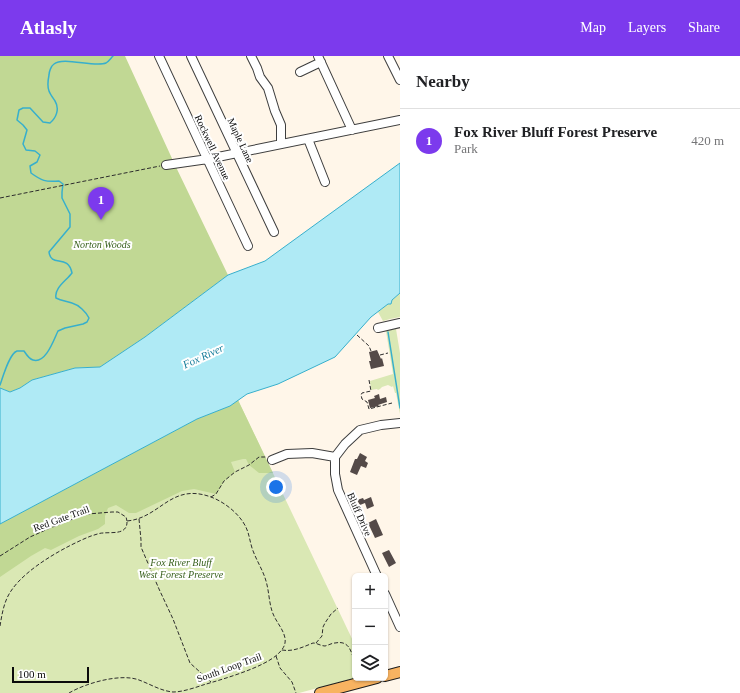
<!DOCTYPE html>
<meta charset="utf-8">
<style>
body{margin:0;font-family:"Times New Roman",serif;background:#f2f2f2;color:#202124}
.controls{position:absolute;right:12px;bottom:12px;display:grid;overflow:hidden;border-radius:6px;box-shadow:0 1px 3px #0004}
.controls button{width:36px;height:36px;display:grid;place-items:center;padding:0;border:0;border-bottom:1px solid #e0e0e0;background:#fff;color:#202124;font:20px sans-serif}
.scale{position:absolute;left:12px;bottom:10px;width:77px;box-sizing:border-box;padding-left:4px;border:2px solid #0b0b0b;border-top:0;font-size:11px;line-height:14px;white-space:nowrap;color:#0b0b0b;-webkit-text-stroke:3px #fff;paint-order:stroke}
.you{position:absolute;left:276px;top:431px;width:14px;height:14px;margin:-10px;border:3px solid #fff;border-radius:50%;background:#1a73e8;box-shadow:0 0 0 6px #1a73e833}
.badge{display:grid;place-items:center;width:26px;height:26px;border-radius:50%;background:#7c3aed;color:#fff;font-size:13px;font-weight:700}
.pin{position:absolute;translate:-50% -33px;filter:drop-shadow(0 1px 2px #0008)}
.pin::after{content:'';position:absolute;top:21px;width:14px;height:12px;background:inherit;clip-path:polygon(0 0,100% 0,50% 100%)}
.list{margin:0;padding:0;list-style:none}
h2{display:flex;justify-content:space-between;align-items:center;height:52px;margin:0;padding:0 16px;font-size:17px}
h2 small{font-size:13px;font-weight:400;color:#757577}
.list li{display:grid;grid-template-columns:26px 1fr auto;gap:12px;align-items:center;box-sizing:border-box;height:64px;padding:0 16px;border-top:1px solid #e0e0e0}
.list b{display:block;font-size:15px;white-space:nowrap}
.list p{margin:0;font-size:13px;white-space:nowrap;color:#757577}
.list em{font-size:13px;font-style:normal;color:#757577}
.icon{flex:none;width:22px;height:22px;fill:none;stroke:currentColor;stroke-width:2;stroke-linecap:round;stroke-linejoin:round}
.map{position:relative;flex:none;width:400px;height:637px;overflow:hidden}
header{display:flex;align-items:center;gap:24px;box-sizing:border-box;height:56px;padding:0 20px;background:#7c3aed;color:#fff}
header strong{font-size:19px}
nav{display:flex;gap:22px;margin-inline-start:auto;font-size:14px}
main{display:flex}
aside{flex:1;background:#fff}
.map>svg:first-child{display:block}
</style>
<header>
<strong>Atlasly</strong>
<nav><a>Map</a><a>Layers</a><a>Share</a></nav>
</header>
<main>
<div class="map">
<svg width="400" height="637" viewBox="0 0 400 637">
<rect width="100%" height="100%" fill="#fff6e9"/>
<path fill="#dae8b4" d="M 400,237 L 400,261 L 390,263 L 383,265 L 378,256 L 388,248 L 391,248 L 392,244 Z
M 396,273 L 400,297 L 400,358 L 396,337 L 395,337 L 393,330 L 392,331 L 388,329 L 382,331 L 380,333 L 378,334 L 377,333 L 371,334 L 370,325 L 393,318 L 386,275 Z
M 238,344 L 355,589 L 355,622 L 299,637 L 0,637 L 0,468 L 197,363 L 230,350 Z"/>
<path fill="#c1d894" d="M 0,0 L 125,0 L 175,109 L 228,219 L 145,281 L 100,311 L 75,312 L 32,324 L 20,332 L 10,336 L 0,332 Z
M 238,344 L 273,417 L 259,417 L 249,409 L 246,403 L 243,403 L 231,406 L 235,416 L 224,425 L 216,438 L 194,433 L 182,435 L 136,457 L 129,457 L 116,449 L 108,452 L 105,460 L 105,468 L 98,473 L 79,480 L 51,494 L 45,492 L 31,500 L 0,521 L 0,468 L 197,363 L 230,350 Z"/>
<path fill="#afeaf5" stroke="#37afcc" d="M 400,107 L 400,237 L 392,244 L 391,248 L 388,248 L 371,261 L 335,301 L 278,328 L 247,338 L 230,350 L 197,363 L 0,468 L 0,332 L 10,336 L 20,332 L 32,324 L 75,312 L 100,311 L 145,281 L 228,219 L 265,205 Z"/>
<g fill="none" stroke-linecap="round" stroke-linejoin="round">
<path stroke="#37afcc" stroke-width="1.5" d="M 388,276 L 400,352
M 0,329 C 3,321 9,298 17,295 C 19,295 22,295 24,295 C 26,298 29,303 33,304 C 46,308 54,283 58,275 L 65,272 L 83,268 L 87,266 L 89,262 C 86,256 79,249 72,247 C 67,245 62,245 56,242 C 54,232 66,225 72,217 C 68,197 51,212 49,196 L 70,171 L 70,158 L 62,142 L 62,136 L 63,128 L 59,125 C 45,126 42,125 31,117 L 30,110 L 37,106 L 40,99 L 35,95 L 26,94 L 23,88 L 27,74 L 23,69 L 17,64 L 19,54 L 23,52 L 30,52 L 43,66 L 50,67 C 56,62 60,53 55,45 C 53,42 50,38 49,35 C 47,30 48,24 49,19 C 49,16 51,10 54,8 C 63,0 95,12 106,7 C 109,5 111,2 113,0"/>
</g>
<path fill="#544a48" d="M 377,294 L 381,303 L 382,302 L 384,310 L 371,313 L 369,305 L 371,305 L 369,296 Z
M 379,338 L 380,343 L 386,341 L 387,346 L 378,349 L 379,350 L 370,352 L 368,344 L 375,342 L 374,340 Z
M 360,397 L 367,401 L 365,405 L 368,407 L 366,412 L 361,410 L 357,419 L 350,416 L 355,403 L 357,403 Z
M 371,441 L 374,450 L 367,453 L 365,447 L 360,449 L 357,444 L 363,442 L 364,444 Z
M 376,463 L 383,479 L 375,482 L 368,467 Z
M 389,494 L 396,507 L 389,511 L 382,497 Z"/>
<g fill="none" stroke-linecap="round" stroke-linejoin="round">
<defs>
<path id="minor" d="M 159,0 L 248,190
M 191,0 L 274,176
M 251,0 L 257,12 L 260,21 L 268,32 L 275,55 L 281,69 L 281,88
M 318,0 L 352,74
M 388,0 L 400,24
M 300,16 L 321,6
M 308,83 L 325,126
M 166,109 L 208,103 L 400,64
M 378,272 L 400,267
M 335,401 L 335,418 L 338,434 L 377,520
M 335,401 L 345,388 L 360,374 L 381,369 L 400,367
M 272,404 L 287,398 L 312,397 L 335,401
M 385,538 L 400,571"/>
<path id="major" d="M 385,620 L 400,616
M 320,637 L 377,622"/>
</defs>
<use href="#minor" stroke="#3e3e3e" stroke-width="10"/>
<use href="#major" stroke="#1c1c1c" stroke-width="12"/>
<path stroke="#2d2d2d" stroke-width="1" stroke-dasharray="4 2" stroke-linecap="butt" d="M 0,142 L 160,110
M 357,279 L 369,290 L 371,295
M 380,299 L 388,297
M 369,324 L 371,335 L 362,337 L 361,339 L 362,343 L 367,346 L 369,353 L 392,347
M 211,441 L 216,438 L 224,425 L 235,416 L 249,409 L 259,401 L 266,401
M 139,463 L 141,484 L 141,491 L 159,533 L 173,563 L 190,607 L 211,626
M 0,500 L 30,481 L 50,472 L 78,461 L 88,458 L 112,456 L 118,456 L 126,461 L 127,465
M 0,570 C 2,558 4,545 11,535 C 26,512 66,490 91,480 C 95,479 99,477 103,477 C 112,476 127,479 127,466
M 316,587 L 322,580 L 323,571 L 325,567 L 331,558 L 338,552
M 282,594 C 293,596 303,591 313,587 C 317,587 321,590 325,590 C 329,589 332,587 335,587 C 350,584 351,596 355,607
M 276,600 L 280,612 L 292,626 L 296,637
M 69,637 C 86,627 121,617 139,624 C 150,628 161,635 173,636 C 182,636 194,632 203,629 C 223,623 263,612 278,598 C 283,593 286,589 285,582 C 283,572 275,565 272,555 C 269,546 269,535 266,525 C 263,514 256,504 252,492 C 249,482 249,475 243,466 C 235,454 221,444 208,440 C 170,428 160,462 127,465"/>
<use href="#minor" stroke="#fff" stroke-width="8"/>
<use href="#major" stroke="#f8b361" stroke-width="10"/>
</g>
<g text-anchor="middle" stroke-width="4" stroke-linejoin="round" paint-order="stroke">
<g font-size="10" fill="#0b0b0b" stroke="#fff">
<text transform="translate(241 84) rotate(65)" y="4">Maple Lane</text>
<text transform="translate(213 91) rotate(65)" y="4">Rockwell Avenue</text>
<text transform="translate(360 458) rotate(66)" y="4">Bluff Drive</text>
<text transform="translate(61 462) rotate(-20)" y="4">Red Gate Trail</text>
<text transform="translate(229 611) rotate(-20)" y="4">South Loop Trail</text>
</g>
<g font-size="10" font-style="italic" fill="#39611d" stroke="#fff">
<text x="102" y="192">Norton Woods</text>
<text x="181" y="510">Fox River Bluff<tspan x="181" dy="12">West Forest Preserve</tspan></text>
</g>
<g font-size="11" font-style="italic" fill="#167d9b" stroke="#fff">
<text transform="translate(203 300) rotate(-25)" y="4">Fox River</text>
</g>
</g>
</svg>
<div class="controls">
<button>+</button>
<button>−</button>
<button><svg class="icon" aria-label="layers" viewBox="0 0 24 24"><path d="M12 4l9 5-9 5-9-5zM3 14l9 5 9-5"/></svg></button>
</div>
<div class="scale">100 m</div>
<div class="you"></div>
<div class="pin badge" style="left:101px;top:164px">1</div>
</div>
<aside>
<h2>Nearby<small></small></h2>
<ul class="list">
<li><span class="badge">1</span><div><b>Fox River Bluff Forest Preserve</b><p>Park</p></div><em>420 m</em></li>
</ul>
</aside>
</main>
